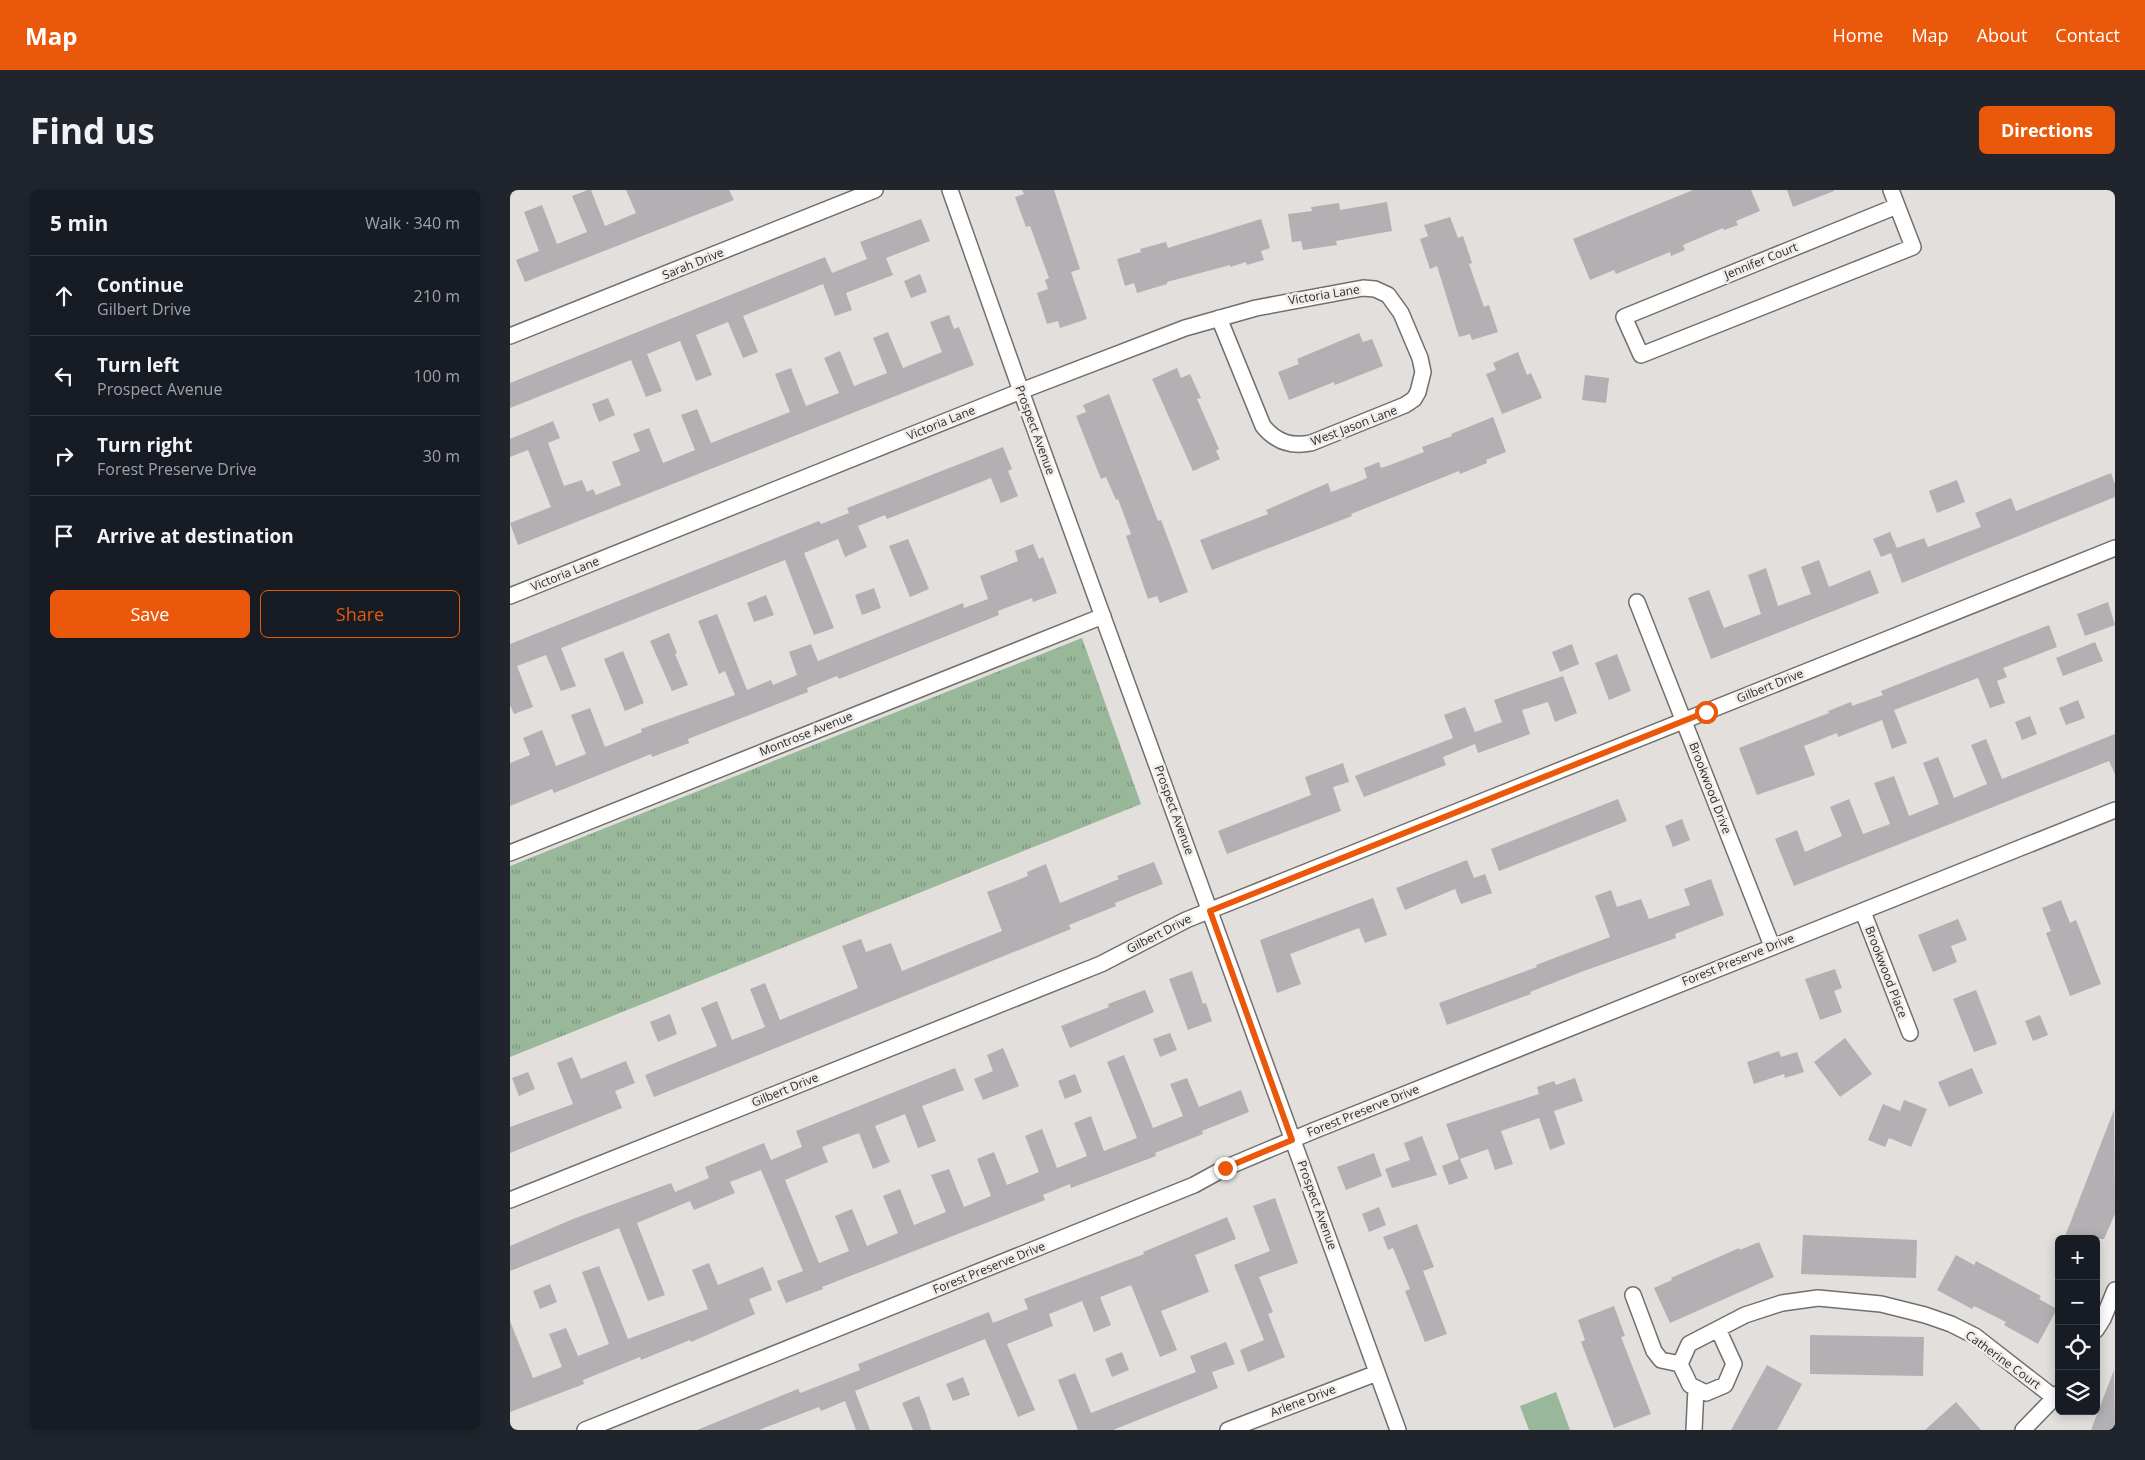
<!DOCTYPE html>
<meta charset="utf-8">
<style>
body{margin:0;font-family:"Open Sans",sans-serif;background:#20242c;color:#f1f3f6}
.controls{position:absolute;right:15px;bottom:15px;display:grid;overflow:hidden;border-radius:8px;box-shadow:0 2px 12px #0003}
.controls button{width:45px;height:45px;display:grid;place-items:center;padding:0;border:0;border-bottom:1px solid #363941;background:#171b24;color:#f1f3f6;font:25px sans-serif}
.stop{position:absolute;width:15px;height:15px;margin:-11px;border:4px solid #ea580c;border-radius:50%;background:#fff}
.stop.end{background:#ea580c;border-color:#fff;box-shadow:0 1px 5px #0008}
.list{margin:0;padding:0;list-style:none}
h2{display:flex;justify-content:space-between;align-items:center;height:65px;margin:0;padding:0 20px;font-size:21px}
h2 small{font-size:16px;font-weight:400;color:#9ea1a6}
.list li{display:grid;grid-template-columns:32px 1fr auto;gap:15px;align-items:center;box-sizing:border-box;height:80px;padding:0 20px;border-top:1px solid #363941}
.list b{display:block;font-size:19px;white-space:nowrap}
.list p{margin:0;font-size:16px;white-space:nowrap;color:#9ea1a6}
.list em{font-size:16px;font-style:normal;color:#9ea1a6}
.actions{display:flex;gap:10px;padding:15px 20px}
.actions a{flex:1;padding:11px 0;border:1px solid #ea580c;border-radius:8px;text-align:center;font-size:18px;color:#ea580c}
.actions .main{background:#ea580c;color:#fff}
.icon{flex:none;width:28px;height:28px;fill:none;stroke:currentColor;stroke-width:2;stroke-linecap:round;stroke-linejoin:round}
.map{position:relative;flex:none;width:1605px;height:1240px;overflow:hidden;border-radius:8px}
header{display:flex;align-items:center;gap:30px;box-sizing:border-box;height:70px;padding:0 25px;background:#ea580c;color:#fff}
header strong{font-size:24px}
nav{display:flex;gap:28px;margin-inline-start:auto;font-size:18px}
.intro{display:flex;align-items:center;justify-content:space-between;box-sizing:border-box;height:120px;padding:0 30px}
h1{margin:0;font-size:35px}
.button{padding:12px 22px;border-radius:8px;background:#ea580c;color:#fff;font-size:18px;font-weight:700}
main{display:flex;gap:30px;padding:0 30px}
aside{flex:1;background:#171b24;border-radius:8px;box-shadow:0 2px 12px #0003}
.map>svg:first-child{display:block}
</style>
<header>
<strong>Map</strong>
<nav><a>Home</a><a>Map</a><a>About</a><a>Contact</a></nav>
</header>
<div class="intro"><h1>Find us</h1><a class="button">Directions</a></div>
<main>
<aside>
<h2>5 min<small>Walk · 340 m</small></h2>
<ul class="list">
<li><svg class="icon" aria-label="ahead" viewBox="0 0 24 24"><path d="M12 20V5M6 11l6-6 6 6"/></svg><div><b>Continue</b><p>Gilbert Drive</p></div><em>210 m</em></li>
<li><svg class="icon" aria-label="left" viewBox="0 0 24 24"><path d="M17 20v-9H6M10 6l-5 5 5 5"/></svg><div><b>Turn left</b><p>Prospect Avenue</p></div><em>100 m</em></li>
<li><svg class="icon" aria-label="right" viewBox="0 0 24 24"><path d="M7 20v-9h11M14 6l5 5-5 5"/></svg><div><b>Turn right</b><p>Forest Preserve Drive</p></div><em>30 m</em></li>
<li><svg class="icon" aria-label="arrive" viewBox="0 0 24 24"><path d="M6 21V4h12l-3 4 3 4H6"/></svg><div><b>Arrive at destination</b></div></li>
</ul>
<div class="actions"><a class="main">Save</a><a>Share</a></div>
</aside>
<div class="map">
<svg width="1605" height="1240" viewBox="0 0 1605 1240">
<defs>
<pattern id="grass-tufts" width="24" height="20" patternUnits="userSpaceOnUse" patternTransform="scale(1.25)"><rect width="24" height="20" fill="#99b799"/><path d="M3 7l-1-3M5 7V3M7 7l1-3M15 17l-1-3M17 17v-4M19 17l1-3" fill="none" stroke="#7d957d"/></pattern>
</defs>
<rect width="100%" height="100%" fill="#e2dfdc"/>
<path fill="url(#grass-tufts)" d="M 572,448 L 631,614 L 0,867 L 0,676 Z"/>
<path fill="#99b799" d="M 1046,1202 L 1060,1240 L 1019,1240 L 1010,1216 Z"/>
<path fill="#b2b0b3" d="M 78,0 L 81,0 L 95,36 L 126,23 L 116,0 L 219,0 L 224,10 L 15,92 L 6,70 L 29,61 L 14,22 L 32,15 L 47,54 L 77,42 L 62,6 Z
M 512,0 L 544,0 L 570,79 L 561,82 L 577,129 L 550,138 L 548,131 L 537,134 L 527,103 L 538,99 L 535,90 L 539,88 L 520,36 L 516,37 L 505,7 L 514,4 Z
M 1183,0 L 1241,0 L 1250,21 L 1226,31 L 1228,35 L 1214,40 L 1213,38 L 1173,55 L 1175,60 L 1161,66 L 1160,62 L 1106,84 L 1104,80 L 1080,90 L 1063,49 Z
M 1277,0 L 1324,0 L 1324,1 L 1283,17 Z
M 877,12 L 882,41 L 826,51 L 827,55 L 793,60 L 791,51 L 782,52 L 778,24 L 802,21 L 801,17 L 829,13 L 830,20 Z
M 940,27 L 948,48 L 953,46 L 962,73 L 959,74 L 974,117 L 979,115 L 988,142 L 962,150 L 960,144 L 949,147 L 927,76 L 920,79 L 910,49 L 918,46 L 914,35 Z
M 411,29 L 420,51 L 376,68 L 383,85 L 336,103 L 342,120 L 325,126 L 313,94 L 233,126 L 248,162 L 233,168 L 218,132 L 186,145 L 202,185 L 186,191 L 170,151 L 137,164 L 152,201 L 136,207 L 121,170 L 0,218 L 0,193 L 315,67 L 322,83 L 357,69 L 350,52 Z
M 751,29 L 760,58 L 751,61 L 754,70 L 737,75 L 736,72 L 720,77 L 720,75 L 657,92 L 657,94 L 627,103 L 624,93 L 615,96 L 607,69 L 631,62 L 630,59 L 656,52 L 658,58 Z
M 410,84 L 417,102 L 401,108 L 394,91 Z
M 439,125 L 444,139 L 449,137 L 464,175 L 8,355 L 0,333 L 41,317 L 18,260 L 0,267 L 0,249 L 43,231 L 50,248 L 38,253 L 54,296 L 72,290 L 77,302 L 83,299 L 86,305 L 111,295 L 102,272 L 130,261 L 123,244 L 139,238 L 153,273 L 185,260 L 171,225 L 187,219 L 201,253 L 280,222 L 265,184 L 281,178 L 296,216 L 329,203 L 314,168 L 330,161 L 344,196 L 377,183 L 363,148 L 378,142 L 393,178 L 432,162 L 420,132 Z
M 849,143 L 853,152 L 862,149 L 873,176 L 825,195 L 824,192 L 779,210 L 768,182 L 789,174 L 787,169 Z
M 1008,162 L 1017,185 L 1021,183 L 1032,208 L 992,224 L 976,184 L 986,180 L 983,173 Z
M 667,178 L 671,188 L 680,184 L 691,208 L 687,209 L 709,259 L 706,261 L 710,269 L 683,281 L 642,189 Z
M 1075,185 L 1099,188 L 1096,213 L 1072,210 Z
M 599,204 L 648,331 L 651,330 L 678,402 L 650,413 L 647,406 L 638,409 L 616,346 L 621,344 L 608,309 L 606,310 L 596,287 L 591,289 L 566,226 L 576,222 L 573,215 Z
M 98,208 L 105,225 L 89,232 L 82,214 Z
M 983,227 L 996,262 L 976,270 L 977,273 L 950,284 L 949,281 L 841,324 L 842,326 L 702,380 L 690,350 L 758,324 L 756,320 L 818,293 L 821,302 L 848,292 L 857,288 L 854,278 L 869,272 L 871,278 L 880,275 L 914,262 L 912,257 L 942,246 L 941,244 Z
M 493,257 L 502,279 L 498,281 L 508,306 L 491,313 L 481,288 L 377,329 L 375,325 L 348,336 L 357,357 L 335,367 L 328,349 L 294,363 L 324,438 L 304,445 L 275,370 L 51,458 L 66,496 L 51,501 L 36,465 L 7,476 L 23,517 L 4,524 L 0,515 L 0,454 L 309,331 L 311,334 L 339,323 L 337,318 Z
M 1601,283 L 1605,294 L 1605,307 L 1392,393 L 1381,363 L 1371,367 L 1363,349 L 1380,342 L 1387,358 L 1414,348 L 1418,357 L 1471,337 L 1465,323 L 1501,308 L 1506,321 Z
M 1447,290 L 1455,312 L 1427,323 L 1419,301 Z
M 398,349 L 419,399 L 400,407 L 379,356 Z
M 523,354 L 529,369 L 533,367 L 547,403 L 523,412 L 522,408 L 488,421 L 489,425 L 329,489 L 327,486 L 297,498 L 298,502 L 178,549 L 179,553 L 142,567 L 141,564 L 44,603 L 42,599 L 0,616 L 0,573 L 20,565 L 13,548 L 32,540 L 46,576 L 76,564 L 61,525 L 80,518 L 95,557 L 132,542 L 131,539 L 225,505 L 215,481 L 209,484 L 188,431 L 207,424 L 237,500 L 261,490 L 263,495 L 287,485 L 279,462 L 301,454 L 308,471 L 453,413 L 454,418 L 478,409 L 470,386 L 508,371 L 505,361 Z
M 1309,370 L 1319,397 L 1360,380 L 1369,403 L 1201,469 L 1178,408 L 1199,400 L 1214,438 L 1251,424 L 1238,385 L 1256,378 L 1268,416 L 1301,404 L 1291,377 Z
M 364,398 L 371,418 L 352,425 L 345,405 Z
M 256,405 L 264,425 L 244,432 L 237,413 Z
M 1598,412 L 1605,435 L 1575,446 L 1567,424 Z
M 1539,435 L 1547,457 L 1493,478 L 1497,487 L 1487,491 L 1495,513 L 1480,518 L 1468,488 L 1421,506 L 1384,520 L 1397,553 L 1382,559 L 1372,530 L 1328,547 L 1327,543 L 1294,556 L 1305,585 L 1247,605 L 1229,558 L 1319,523 L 1318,521 L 1341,512 L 1342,516 L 1373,505 L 1371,501 Z
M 159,443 L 167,463 L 165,464 L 178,495 L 162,501 L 140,451 Z
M 1585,452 L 1593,471 L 1553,486 L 1546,468 Z
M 1062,454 L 1069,474 L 1050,482 L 1042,462 Z
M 113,461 L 134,513 L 115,521 L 94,469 Z
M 1107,464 L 1121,501 L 1099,510 L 1085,473 Z
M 1053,486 L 1067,523 L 1045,532 L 1038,512 L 1012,520 L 1020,544 L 968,563 L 965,554 L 933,567 L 936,575 L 854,607 L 845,586 L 943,548 L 934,525 L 955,517 L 965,542 L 992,532 L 984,510 Z
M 1568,510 L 1575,528 L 1556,535 L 1549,518 Z
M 1520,526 L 1527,544 L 1512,550 L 1505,532 Z
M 1605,544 L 1605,584 L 1599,571 L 1284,696 L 1265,649 L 1287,640 L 1295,662 L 1332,646 L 1320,617 L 1339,609 L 1353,644 L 1380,634 L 1364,593 L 1384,586 L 1399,626 L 1429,614 L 1413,573 L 1428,567 L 1444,608 L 1477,594 L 1461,555 L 1476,549 L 1492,589 Z
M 833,573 L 839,592 L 823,597 L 831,621 L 717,664 L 708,641 L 801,605 L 795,587 Z
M 1108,609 L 1117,631 L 989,681 L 981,659 Z
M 1172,629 L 1180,650 L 1163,657 L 1155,636 Z
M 957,670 L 964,688 L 975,684 L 982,703 L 951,714 L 945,699 L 895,720 L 886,698 Z
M 644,672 L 653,694 L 605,713 L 606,716 L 559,735 L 561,739 L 144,907 L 135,885 L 207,856 L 191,818 L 207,811 L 222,850 L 255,837 L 240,799 L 255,793 L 270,830 L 348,798 L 332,756 L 351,749 L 356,762 L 381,753 L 392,781 L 492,741 L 477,702 L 518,686 L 517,682 L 536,674 L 550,713 L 609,689 L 607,686 Z
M 1201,689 L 1214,725 L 1165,744 L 1166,748 L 1071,782 L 1020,802 L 1021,804 L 937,835 L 929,813 L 1027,777 L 1026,775 L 1100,747 L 1085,706 L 1101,700 L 1107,717 L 1131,709 L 1139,729 L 1180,715 L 1174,699 Z
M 863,708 L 877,745 L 855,753 L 849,738 L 780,764 L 791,794 L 767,803 L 750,750 Z
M 1551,710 L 1560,733 L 1566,730 L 1591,794 L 1560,806 L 1536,743 L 1541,741 L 1532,718 Z
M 1448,729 L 1457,750 L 1441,756 L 1447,772 L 1423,782 L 1408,745 Z
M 1325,779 L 1332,798 L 1324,801 L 1332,822 L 1310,830 L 1295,789 Z
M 682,781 L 693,814 L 696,813 L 702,831 L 678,840 L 659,789 Z
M 635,800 L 644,822 L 560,858 L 551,836 L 599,817 L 598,814 Z
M 1466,800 L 1487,854 L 1464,862 L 1443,809 Z
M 160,824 L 167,844 L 148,852 L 140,832 Z
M 1530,825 L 1538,845 L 1523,851 L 1515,831 Z
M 660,843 L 667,860 L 650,867 L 643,849 Z
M 1335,848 L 1362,884 L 1330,907 L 1304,872 Z
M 493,858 L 509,896 L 473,910 L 464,889 L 483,881 L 477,865 Z
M 1269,861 L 1271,867 L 1287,862 L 1294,882 L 1275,888 L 1274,884 L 1244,894 L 1237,872 Z
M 614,865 L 643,938 L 673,926 L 660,894 L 677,888 L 689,917 L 731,900 L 739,922 L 692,941 L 693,944 L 645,963 L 646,966 L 561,998 L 560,994 L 533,1005 L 535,1010 L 312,1097 L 313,1099 L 276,1113 L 267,1091 L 293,1081 L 251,980 L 220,992 L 225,1003 L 184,1020 L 180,1011 L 127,1033 L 155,1105 L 138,1111 L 109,1038 L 0,1081 L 0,1056 L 63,1029 L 161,993 L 165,1002 L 199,988 L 195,977 L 254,953 L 261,970 L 292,957 L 286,941 L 445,878 L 454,900 L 412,916 L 426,951 L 408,958 L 395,924 L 365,936 L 380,972 L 363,979 L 349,943 L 312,957 L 318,972 L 275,990 L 309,1073 L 339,1061 L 325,1026 L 342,1019 L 357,1056 L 388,1043 L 373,1006 L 390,999 L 404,1035 L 436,1022 L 421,985 L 439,979 L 454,1017 L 481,1006 L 467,969 L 484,962 L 497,995 L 529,982 L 515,946 L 532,939 L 547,978 L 577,966 L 564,933 L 581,926 L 594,961 L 627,948 L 597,872 Z
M 62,867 L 71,889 L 116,871 L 125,893 L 105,901 L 112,918 L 0,963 L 0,937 L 63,914 L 47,873 Z
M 1462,878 L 1473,903 L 1439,917 L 1428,892 Z
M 18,882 L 25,899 L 9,906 L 2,888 Z
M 565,884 L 572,902 L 555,909 L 548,891 Z
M 1065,888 L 1073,911 L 1044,921 L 1055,954 L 1040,960 L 1029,928 L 991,941 L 1003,974 L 985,980 L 978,959 L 950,969 L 958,988 L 939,995 L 932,976 L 949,969 L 936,934 L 1029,904 L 1027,897 L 1044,891 L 1046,895 Z
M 1394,910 L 1417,919 L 1401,957 L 1379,948 L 1375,957 L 1358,950 L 1373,914 L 1390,921 Z
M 1604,920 L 1605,1024 L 1594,1049 L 1554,1049 Z
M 912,946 L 927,985 L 882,998 L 875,979 L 900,970 L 894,953 Z
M 864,963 L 872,986 L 836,1000 L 827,977 Z
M 765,1008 L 788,1073 L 749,1087 L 763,1122 L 758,1124 L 775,1167 L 738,1182 L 730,1160 L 754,1150 L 724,1075 L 760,1061 L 743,1016 Z
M 869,1017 L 876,1035 L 859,1042 L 852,1024 Z
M 717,1027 L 726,1049 L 685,1065 L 699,1102 L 651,1121 L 667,1160 L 650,1167 L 621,1095 L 590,1107 L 601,1135 L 584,1142 L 572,1111 L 539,1124 L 543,1136 L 497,1154 L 525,1220 L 508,1227 L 475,1149 L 345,1201 L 360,1240 L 346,1240 L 335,1211 L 311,1221 L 309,1217 L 249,1240 L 187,1240 L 288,1199 L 290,1203 L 350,1180 L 348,1174 L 479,1122 L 483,1133 L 518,1119 L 514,1109 L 634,1064 L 633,1062 Z
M 907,1034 L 924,1077 L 913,1081 L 937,1144 L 915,1152 L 895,1101 L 900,1099 L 883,1058 L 878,1060 L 873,1047 Z
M 1293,1045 L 1407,1050 L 1406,1088 L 1291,1084 Z
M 1249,1052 L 1264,1087 L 1160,1133 L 1144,1098 L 1162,1090 L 1161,1088 L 1229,1058 L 1230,1060 Z
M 1446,1065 L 1464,1075 L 1466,1071 L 1531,1106 L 1529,1109 L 1547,1119 L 1528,1154 L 1494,1135 L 1496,1132 L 1464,1116 L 1462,1119 L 1427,1100 Z
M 199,1073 L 208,1095 L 253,1077 L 262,1100 L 239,1109 L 245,1124 L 181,1152 L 180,1150 L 131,1170 L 130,1167 L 73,1190 L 74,1194 L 0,1222 L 0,1131 L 23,1188 L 52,1177 L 39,1144 L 56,1138 L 68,1166 L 99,1154 L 72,1082 L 89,1076 L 118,1149 L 198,1119 L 182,1080 Z
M 40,1094 L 47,1112 L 30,1119 L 23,1101 Z
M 1104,1116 L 1115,1146 L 1111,1147 L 1141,1224 L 1104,1238 L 1071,1152 L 1075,1150 L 1068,1130 Z
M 1300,1145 L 1414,1147 L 1413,1186 L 1300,1184 Z
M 716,1152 L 725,1174 L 702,1182 L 708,1198 L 603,1240 L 568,1240 L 548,1190 L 565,1183 L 581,1223 L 686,1182 L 680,1166 Z
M 612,1162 L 619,1180 L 602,1187 L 595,1169 Z
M 1257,1175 L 1292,1194 L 1267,1240 L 1221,1240 Z
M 1604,1180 L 1605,1240 L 1581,1240 Z
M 453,1187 L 460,1205 L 443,1211 L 436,1194 Z
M 409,1206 L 416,1224 L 421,1240 L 403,1240 L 392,1213 Z
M 1446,1212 L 1471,1240 L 1415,1240 Z"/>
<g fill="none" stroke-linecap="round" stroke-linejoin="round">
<defs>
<path id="minor" d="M 440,0 L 511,201 L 888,1240
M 1381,0 L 1403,57 L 1131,165 L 1114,127 L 1387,16
M 0,146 L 365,0
M 0,406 L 511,201 L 675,138 L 746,118 L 853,98 L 865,99 L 878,105 L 891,123 L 910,168 L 913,182 L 908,202 L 904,209 L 895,215 L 801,253 C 781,257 766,252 753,236 L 709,128
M 1127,412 L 1262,756
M 0,663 L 593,426
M 1353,722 L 1400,843
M 0,1010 L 591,774 L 676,730 L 1605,358
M 1123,1105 L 1144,1161 L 1151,1170 L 1170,1174
M 1208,1139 L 1224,1174 L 1215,1195 L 1196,1203 L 1180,1195 L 1170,1174 L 1179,1154 L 1235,1125 L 1272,1113 L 1308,1108 L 1371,1114 L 1415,1125 L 1441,1134 L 1465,1146 L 1546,1209
M 1586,1140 L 1593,1129 L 1605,1100
M 75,1240 L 684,995 L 715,978 L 803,941 L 1605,620
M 718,1240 L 867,1183
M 1184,1240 L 1186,1198
M 1513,1240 L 1549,1203"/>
</defs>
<use href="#minor" stroke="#72706d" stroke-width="18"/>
<use href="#minor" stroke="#fff" stroke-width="15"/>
</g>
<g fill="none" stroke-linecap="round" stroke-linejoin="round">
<path stroke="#ea580c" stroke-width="6" d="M 715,978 L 782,950 L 700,721 L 1196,522"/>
</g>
<g text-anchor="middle" stroke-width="5" stroke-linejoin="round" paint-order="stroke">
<g font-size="12" fill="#2d2c2b" stroke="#efece9">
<text transform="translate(1251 71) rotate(-22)" y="4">Jennifer Court</text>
<text transform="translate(183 74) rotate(-22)" y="4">Sarah Drive</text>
<text transform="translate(814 105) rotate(-9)" y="4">Victoria Lane</text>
<text transform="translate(431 233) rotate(-22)" y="4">Victoria Lane</text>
<text transform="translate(844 236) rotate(-21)" y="4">West Jason Lane</text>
<text transform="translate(525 240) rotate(70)" y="4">Prospect Avenue</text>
<text transform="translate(55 384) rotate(-22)" y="4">Victoria Lane</text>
<text transform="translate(1260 496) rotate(-22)" y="4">Gilbert Drive</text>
<text transform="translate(296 544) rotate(-22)" y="4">Montrose Avenue</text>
<text transform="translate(1200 598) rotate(69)" y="4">Brookwood Drive</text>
<text transform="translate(664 620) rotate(70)" y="4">Prospect Avenue</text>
<text transform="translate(649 744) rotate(-27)" y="4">Gilbert Drive</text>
<text transform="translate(1228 770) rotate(-22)" y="4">Forest Preserve Drive</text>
<text transform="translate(1376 782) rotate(69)" y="4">Brookwood Place</text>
<text transform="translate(275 900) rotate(-22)" y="4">Gilbert Drive</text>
<text transform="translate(853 921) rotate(-22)" y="4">Forest Preserve Drive</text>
<text transform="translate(807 1015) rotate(70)" y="4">Prospect Avenue</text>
<text transform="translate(479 1078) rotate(-22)" y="4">Forest Preserve Drive</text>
<text transform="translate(1493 1170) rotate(36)" y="4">Catherine Court</text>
<text transform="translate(793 1211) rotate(-21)" y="4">Arlene Drive</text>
</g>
</g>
</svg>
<div class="controls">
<button>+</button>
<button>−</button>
<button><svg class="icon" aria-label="locate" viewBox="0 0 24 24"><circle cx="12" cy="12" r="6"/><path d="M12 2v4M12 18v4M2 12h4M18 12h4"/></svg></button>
<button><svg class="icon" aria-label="layers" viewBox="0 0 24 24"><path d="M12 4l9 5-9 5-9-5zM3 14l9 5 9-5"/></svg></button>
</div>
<div class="stop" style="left:1196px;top:522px"></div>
<div class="stop end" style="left:715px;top:978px"></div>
</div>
</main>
